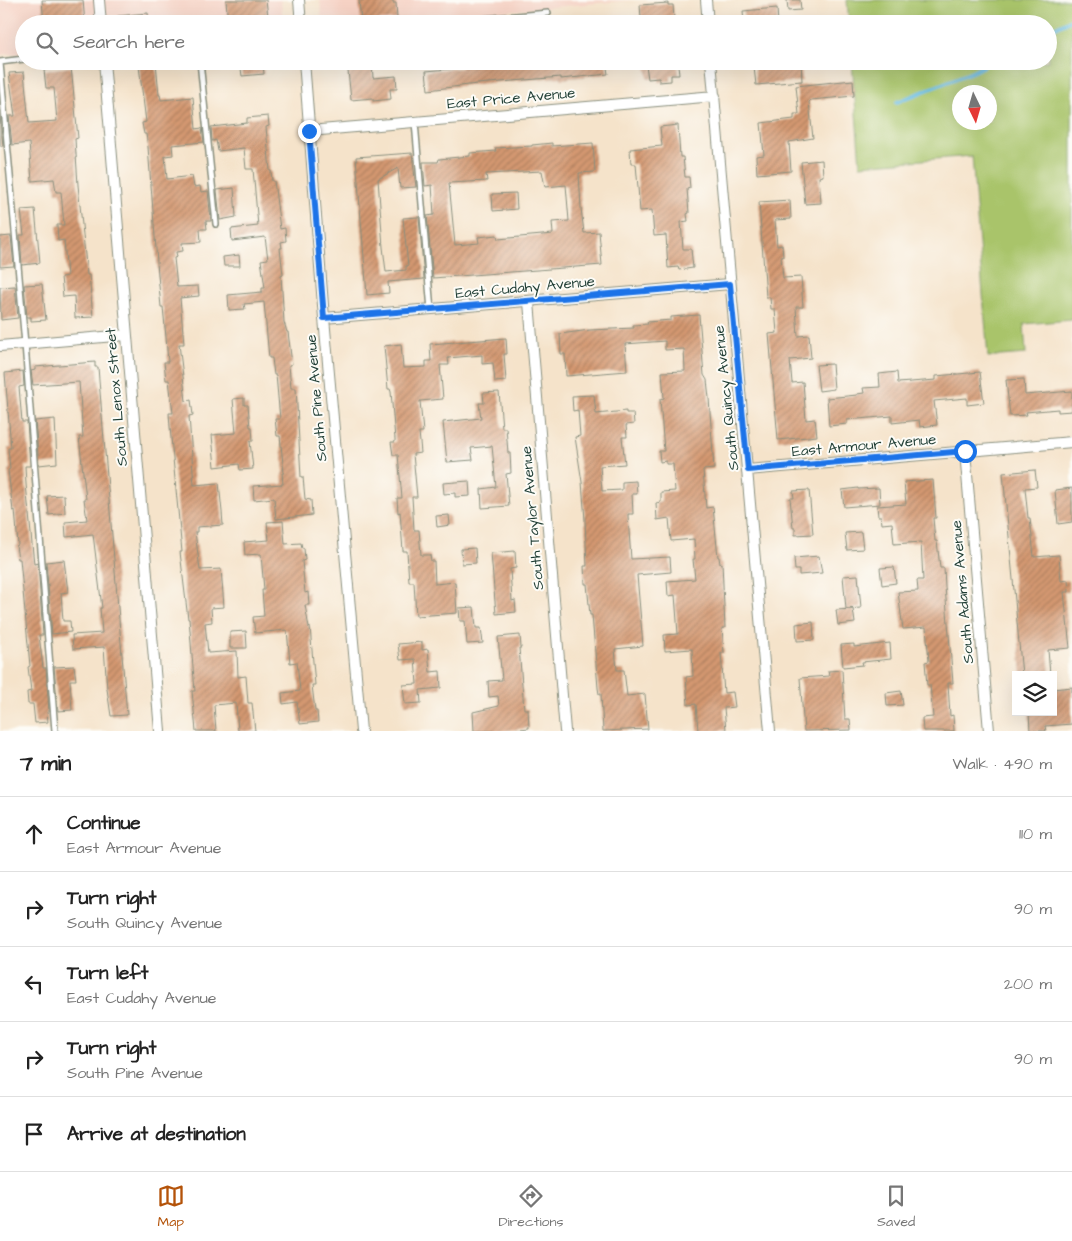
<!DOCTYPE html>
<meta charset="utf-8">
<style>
body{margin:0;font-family:"Architects Daughter",sans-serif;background:#f2f2f2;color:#222}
.controls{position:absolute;right:15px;bottom:15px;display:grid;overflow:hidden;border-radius:0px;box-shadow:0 5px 20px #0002}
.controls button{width:45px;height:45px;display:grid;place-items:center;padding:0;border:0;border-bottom:1px solid #e0e0e0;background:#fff;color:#222;font:25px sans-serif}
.compass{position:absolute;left:952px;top:85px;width:45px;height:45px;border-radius:50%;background:#fff;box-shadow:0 5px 20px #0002;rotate:175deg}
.stop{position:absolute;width:15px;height:15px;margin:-11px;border:4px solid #1a73e8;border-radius:50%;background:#fff}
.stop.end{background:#1a73e8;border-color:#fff;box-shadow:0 1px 5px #0008}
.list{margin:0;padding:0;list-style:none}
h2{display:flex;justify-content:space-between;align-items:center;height:65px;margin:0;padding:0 20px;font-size:21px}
h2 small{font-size:16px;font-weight:400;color:#767676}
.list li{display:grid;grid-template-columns:32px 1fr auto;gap:15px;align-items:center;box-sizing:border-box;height:75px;padding:0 20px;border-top:1px solid #e0e0e0}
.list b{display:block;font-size:19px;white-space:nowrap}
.list p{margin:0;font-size:16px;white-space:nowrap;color:#767676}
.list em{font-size:16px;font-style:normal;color:#767676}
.icon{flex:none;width:28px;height:28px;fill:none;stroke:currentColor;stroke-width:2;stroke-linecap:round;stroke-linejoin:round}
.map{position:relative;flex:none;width:1072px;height:731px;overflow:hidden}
.search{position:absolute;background:#fff;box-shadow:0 5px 20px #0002;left:15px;right:15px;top:15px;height:55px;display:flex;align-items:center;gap:12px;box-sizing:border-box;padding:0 18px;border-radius:28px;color:#767676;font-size:19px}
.sheet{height:440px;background:#fff}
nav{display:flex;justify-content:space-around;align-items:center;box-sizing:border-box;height:70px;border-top:1px solid #e0e0e0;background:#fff;font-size:14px;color:#767676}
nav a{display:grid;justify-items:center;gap:2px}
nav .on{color:#b45309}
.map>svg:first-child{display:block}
</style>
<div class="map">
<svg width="1072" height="731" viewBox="0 0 1072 731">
<defs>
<pattern id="building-hatch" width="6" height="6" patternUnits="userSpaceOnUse" patternTransform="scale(1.25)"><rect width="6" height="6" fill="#d49871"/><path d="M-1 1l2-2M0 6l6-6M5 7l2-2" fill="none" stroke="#ab7d5e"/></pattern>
</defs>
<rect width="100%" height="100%" fill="#fdfcf7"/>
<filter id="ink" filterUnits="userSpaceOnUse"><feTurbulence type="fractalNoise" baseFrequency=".02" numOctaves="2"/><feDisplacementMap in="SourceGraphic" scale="10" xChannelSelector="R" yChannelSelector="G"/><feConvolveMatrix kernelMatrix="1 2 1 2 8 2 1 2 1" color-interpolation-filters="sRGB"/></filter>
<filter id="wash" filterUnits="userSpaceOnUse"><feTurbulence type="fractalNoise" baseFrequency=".0096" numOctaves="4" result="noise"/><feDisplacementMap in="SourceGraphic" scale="20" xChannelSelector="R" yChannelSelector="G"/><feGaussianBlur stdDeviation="1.12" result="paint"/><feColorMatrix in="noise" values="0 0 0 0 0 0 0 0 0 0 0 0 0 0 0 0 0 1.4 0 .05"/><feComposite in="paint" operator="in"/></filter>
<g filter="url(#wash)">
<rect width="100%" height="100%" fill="#f5e3ca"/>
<path fill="#f6d2c4" d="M 0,0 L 281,0 L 283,24 L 24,24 L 24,53 L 0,55 Z
M 320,0 L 632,0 L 364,24 L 322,24 Z"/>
<path fill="#a9c46a" stroke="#64804f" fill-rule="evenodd" d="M 847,0 L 1072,0 L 1072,320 L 1024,324 L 1026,354 L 988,357 L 972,156 L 860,165 L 852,61 L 1048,61 L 1048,24 L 849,24 ZM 960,92 L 990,92 L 990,122 L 960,122 Z"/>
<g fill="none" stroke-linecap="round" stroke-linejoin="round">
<path stroke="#69bde5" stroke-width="4" d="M 1048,31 L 1072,19
M 897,102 L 972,72 L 993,61"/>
</g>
<g id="blocks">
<path fill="url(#building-hatch)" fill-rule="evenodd" d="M 42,0 L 83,0 L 85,24 L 44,24 Z
M 226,0 L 266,0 L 269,24 L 228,24 Z
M 359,0 L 393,0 L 393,3 L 396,3 L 397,19 L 361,22 Z
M 787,0 L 800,0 L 801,10 L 788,11 Z
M 668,3 L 668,5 L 673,5 L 674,19 L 669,19 L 670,21 L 644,23 L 644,18 L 641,18 L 640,5 Z
M 777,8 L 778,24 L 744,24 L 743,11 Z
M 148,13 L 149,24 L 118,24 L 118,16 Z
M 240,61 L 257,61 L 258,64 L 263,64 L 264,74 L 242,76 Z
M 347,61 L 372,61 L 373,78 L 396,76 L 397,89 L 390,89 L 391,99 L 373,101 L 373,98 L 351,100 Z
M 519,61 L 606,61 L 608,74 L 561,79 L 561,77 L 477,84 L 428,90 L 426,71 L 461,68 L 461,65 Z
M 788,61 L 801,61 L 802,81 L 756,85 L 754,67 L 789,64 Z
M 146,62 L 156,62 L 159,95 L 160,95 L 161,100 L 193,97 L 196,129 L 202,128 L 204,142 L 172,145 L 173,155 L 165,156 L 167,179 L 192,176 L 194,187 L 200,186 L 201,192 L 208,191 L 211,221 L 206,221 L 207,229 L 200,229 L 201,242 L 182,243 L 183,251 L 176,252 L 177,257 L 174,258 L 177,287 L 198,286 L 199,296 L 180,298 L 184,344 L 179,344 L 186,401 L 191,400 L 193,415 L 189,416 L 194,485 L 219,483 L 222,512 L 223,525 L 197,527 L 197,532 L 195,532 L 200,570 L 221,569 L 224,607 L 211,608 L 212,622 L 205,623 L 208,653 L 237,651 L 238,677 L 246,676 L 248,703 L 252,703 L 255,731 L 238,731 L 236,703 L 214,705 L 216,731 L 196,731 L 192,691 L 195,691 L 189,619 L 188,619 L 180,552 L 182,552 L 170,427 L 169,413 L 173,413 L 169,380 L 166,380 L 164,362 L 168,362 L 166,337 L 163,307 L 161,307 L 158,275 L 148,147 L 146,134 L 144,134 L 142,123 L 146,122 L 139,66 L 146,66 Z
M 669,63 L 670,65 L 678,64 L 679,75 L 671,75 L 671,81 L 659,82 L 659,78 L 648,79 L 646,65 Z
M 71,67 L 78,138 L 75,139 L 78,185 L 87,275 L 89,275 L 93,317 L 75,318 L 74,296 L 63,297 L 61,277 L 67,276 L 64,240 L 58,241 L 57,225 L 64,225 L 61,192 L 56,192 L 54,179 L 32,181 L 29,143 L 12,145 L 9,116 L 15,116 L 9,73 L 24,72 L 29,123 L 57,121 L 54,88 L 46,88 L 44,70 Z
M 853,80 L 854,96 L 811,100 L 809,102 L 813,138 L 789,142 L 791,171 L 757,174 L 756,156 L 764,155 L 761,123 L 794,119 L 794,114 L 799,114 L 796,86 Z
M 0,116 L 3,146 L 0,146 Z
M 268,116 L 269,126 L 266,127 L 270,171 L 271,171 L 272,181 L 274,181 L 280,229 L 285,228 L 286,241 L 281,242 L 282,248 L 280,248 L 283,275 L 281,276 L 284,322 L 287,332 L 288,332 L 292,364 L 289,365 L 291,388 L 296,388 L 301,477 L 303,477 L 305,499 L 311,500 L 312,515 L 276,519 L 274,498 L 254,500 L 253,486 L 283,484 L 282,473 L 284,473 L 280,436 L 277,436 L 275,419 L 280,419 L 276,375 L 274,375 L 272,358 L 269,358 L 264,302 L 244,304 L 245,309 L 229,310 L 228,295 L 262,292 L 262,288 L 265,288 L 261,260 L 268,259 L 265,237 L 232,241 L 231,229 L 258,226 L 253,169 L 246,169 L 244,148 L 218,151 L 216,140 L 212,141 L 211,127 L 247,123 L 247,118 Z
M 678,125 L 680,157 L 683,157 L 685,177 L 689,177 L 690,188 L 687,189 L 689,213 L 687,214 L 688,221 L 681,222 L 683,249 L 691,249 L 693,268 L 679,270 L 678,267 L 668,268 L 666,235 L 654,236 L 652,210 L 640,211 L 636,164 L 631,164 L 630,149 L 662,146 L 660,127 Z
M 552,143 L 552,146 L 593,143 L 595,172 L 579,173 L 581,208 L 584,233 L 599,232 L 602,265 L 433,278 L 427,216 L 434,215 L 432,185 L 425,186 L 423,162 L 438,162 L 439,159 L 470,156 L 470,153 L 496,151 L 495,148 L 532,146 L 532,145 ZM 542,171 L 545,187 L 566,185 L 569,221 L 552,222 L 553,234 L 498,239 L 497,235 L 478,237 L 479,243 L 455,245 L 449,183 L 487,181 L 486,174 Z
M 412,153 L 416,187 L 400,188 L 398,168 L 378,179 L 383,247 L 386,272 L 406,270 L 406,266 L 408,266 L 403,218 L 419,217 L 424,279 L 388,282 L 389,293 L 367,295 L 356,157 Z
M 822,160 L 823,176 L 819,177 L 821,203 L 805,204 L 801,162 Z
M 234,188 L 236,217 L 220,220 L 217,190 Z
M 516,193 L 517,209 L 493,211 L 492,194 Z
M 790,200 L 791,219 L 775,220 L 777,246 L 782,245 L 783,257 L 781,257 L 783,278 L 801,277 L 803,307 L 796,307 L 798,336 L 809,335 L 811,358 L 790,360 L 792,383 L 803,382 L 806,420 L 815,419 L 817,436 L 778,440 L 769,334 L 777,333 L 775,309 L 771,309 L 770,297 L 766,297 L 759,202 Z
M 35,209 L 40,263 L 22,265 L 20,235 L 24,235 L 21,210 Z
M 11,236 L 14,266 L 0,267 L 0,237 Z
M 239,255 L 240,266 L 224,266 L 223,257 Z
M 42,284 L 46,320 L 31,321 L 31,317 L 27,317 L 24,285 Z
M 15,286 L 18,318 L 1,320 L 0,287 Z
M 699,315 L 704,375 L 707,380 L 709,398 L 714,469 L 703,470 L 706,508 L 713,507 L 718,557 L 719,557 L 720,564 L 722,563 L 725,628 L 722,628 L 724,653 L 721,653 L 724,693 L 733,692 L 735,707 L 724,708 L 726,730 L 714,731 L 698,731 L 696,704 L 688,705 L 686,677 L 693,676 L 692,649 L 665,651 L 664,635 L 678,634 L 675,595 L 668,596 L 667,581 L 695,579 L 693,559 L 695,559 L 694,539 L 671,541 L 669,518 L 657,520 L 656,503 L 661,502 L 661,492 L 675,491 L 673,464 L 666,464 L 666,461 L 660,462 L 659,451 L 664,451 L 660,399 L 664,398 L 662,372 L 685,371 L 684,349 L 665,350 L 665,341 L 625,344 L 627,371 L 566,376 L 565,354 L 561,354 L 560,334 L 590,330 L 634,328 L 633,325 L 648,324 L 647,322 L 671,320 L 671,317 Z
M 506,338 L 507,354 L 504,354 L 506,381 L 495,382 L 493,363 L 482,364 L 482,355 L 448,358 L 449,365 L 440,365 L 443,399 L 420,401 L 423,432 L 419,432 L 421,453 L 413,454 L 417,497 L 412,497 L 414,530 L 419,530 L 421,555 L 430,555 L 431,561 L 434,561 L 435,584 L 455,582 L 457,613 L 416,616 L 414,582 L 409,582 L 407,551 L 403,551 L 400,512 L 398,513 L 397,498 L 402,498 L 398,455 L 393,455 L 391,442 L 395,442 L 395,439 L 391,392 L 390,389 L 388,389 L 384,346 L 401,344 L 403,368 L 426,367 L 426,361 L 431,361 L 430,344 Z
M 95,362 L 95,367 L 98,367 L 99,380 L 127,715 L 111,716 L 107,689 L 104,647 L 73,649 L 72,635 L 102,633 L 100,608 L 102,608 L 93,534 L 66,537 L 65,522 L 87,520 L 84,499 L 86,499 L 79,437 L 83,437 L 79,382 L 33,385 L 31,371 L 35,370 L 35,367 Z
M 832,364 L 834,389 L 819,391 L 816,365 Z
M 23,371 L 24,386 L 19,387 L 22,422 L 27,422 L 30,466 L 25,466 L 26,484 L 34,564 L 38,563 L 43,635 L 39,635 L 43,668 L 46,668 L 49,712 L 47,712 L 48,722 L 35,723 L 33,704 L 28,704 L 27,692 L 31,691 L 28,667 L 30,666 L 20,559 L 18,559 L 16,546 L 18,545 L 15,510 L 13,511 L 8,470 L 10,469 L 8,448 L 11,448 L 5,373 Z
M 897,372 L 898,383 L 936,380 L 936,376 L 980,372 L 984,403 L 967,405 L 967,398 L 934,401 L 937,425 L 920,427 L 919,420 L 892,423 L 892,416 L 847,420 L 847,424 L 829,426 L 827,398 L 857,395 L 857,394 L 864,393 L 863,388 L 880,387 L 879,374 Z
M 1024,379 L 1025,395 L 1072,391 L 1072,411 L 1058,412 L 1058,409 L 1026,412 L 1027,415 L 1010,416 L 1006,380 Z
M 499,392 L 502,428 L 506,428 L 508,453 L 510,453 L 511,473 L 506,474 L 509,506 L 482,508 L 481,489 L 496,487 L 492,446 L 471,448 L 473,460 L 447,462 L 443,422 L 481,418 L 479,403 L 484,403 L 483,393 Z
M 594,395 L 596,414 L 626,411 L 626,413 L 633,413 L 634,424 L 626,425 L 627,437 L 622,437 L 625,464 L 600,466 L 602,491 L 622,490 L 622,482 L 636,481 L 637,494 L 632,494 L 633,514 L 628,514 L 628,517 L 631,559 L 670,557 L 671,572 L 637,575 L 643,646 L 615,649 L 617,670 L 624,670 L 627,696 L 645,694 L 648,729 L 603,731 L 601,694 L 599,694 L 598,688 L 592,615 L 590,615 L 587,584 L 585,584 L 584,566 L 587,566 L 585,520 L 582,482 L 575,437 L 580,436 L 578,410 L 573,411 L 572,396 Z
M 244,398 L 244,405 L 248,405 L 250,427 L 252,427 L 253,441 L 250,441 L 253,469 L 240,470 L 239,464 L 215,467 L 212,435 L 236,433 L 233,399 Z
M 55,419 L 57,463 L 39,465 L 35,421 Z
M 1035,470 L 1037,487 L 1025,488 L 1028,518 L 1030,518 L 1034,557 L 1059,555 L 1061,581 L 1068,580 L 1069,592 L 1064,592 L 1070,648 L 1048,650 L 1050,675 L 1022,675 L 1003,473 Z
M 933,480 L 936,518 L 933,518 L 935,541 L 937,541 L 940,568 L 944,568 L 945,587 L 953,683 L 948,683 L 950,716 L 953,715 L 954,731 L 923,731 L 922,718 L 933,717 L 930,685 L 927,685 L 925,662 L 929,661 L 926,627 L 903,629 L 898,592 L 918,591 L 917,580 L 923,580 L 921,542 L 894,544 L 892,523 L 882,524 L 881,516 L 878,516 L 877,506 L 906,504 L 904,482 Z
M 469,481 L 470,496 L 455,497 L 455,493 L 444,494 L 443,483 Z
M 858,488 L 858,489 L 879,488 L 880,504 L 844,507 L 842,490 Z
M 1072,488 L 1072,522 L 1058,524 L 1055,490 Z
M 809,490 L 813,534 L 795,535 L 795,528 L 793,528 L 790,498 L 794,498 L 793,491 Z
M 64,495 L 65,513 L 49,515 L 47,496 Z
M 449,515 L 450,525 L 437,527 L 436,516 Z
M 283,521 L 285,544 L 301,543 L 302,548 L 304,548 L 305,560 L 302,561 L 305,593 L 308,592 L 309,605 L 305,605 L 309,628 L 310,627 L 315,685 L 312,685 L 315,711 L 317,711 L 318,722 L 300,724 L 297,702 L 283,704 L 282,693 L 300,691 L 297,662 L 290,663 L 287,630 L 255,633 L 253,617 L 264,616 L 262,590 L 264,590 L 261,554 L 245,555 L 244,542 L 269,540 L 267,522 Z
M 861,532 L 863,549 L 847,550 L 845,533 Z
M 475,548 L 476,563 L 462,564 L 461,549 Z
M 515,551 L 516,568 L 510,569 L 512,601 L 515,600 L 516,612 L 496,614 L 491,553 Z
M 819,556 L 822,573 L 799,575 L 799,570 L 795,570 L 794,558 Z
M 64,560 L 68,592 L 61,593 L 63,621 L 70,621 L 71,632 L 52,634 L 46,562 Z
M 894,567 L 896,583 L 882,585 L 880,568 Z
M 858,575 L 861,608 L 846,609 L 843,576 Z
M 474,607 L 476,628 L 481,628 L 483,643 L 467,644 L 465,621 L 460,621 L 459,608 Z
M 853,609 L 855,623 L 838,625 L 836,610 Z
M 813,622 L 814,640 L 797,641 L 796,624 Z
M 246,631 L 247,648 L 230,648 L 230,632 Z
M 520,635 L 521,648 L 519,648 L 524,709 L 528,709 L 529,728 L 502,731 L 474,731 L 473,712 L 499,706 L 498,696 L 489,697 L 488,681 L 502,680 L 498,637 Z
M 422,642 L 422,650 L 428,649 L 430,672 L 440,671 L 441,688 L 420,690 L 421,703 L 405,704 L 403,685 L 417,684 L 415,659 L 400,660 L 398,644 Z
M 890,643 L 891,659 L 862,662 L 863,665 L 843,667 L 841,645 L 854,644 L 854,647 Z
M 74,666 L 76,680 L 70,680 L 72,710 L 58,711 L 54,667 Z
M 842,670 L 845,719 L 850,719 L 851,730 L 804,731 L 800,678 L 829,676 L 828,671 Z
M 1072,687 L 1072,724 L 1045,726 L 1046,731 L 1030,731 L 1029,712 L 1053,712 L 1053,689 Z
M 901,691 L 903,705 L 887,706 L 886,693 Z"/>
</g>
</g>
<g filter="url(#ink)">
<use href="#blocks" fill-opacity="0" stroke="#8a907f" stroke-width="1"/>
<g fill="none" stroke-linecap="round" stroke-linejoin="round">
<defs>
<path id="service" d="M 428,24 L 548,13
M 200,61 L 216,224
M 0,62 L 24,59
M 0,63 L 25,344 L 55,731
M 415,122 L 431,310"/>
<path id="minor" d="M 99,0 L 101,24
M 299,0 L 301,24
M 706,0 L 708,24
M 104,61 L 160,731
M 304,61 L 324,318 L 361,731
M 711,61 L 770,731
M 309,131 L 715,96
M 529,302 L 565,731
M 324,318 L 730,284
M 0,346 L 126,335
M 965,451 L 989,731
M 748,470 L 1072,442"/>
</defs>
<use href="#service" stroke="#8a907f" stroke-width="8"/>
<use href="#minor" stroke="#8a907f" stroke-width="12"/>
<use href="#service" stroke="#fff" stroke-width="5"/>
<use href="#minor" stroke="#fff" stroke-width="10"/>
</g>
</g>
<g fill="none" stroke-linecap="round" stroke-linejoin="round" filter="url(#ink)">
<path stroke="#1a73e8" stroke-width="6" d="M 309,131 L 324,318 L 730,284 L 748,470 L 965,451"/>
</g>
<g text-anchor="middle" stroke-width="4" stroke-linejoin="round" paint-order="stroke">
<g font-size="15" fill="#1f3d34" stroke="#fdfcf7">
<text transform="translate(511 98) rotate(-5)" y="5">East Price Avenue</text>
<text transform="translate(525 287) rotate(-5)" y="5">East Cudahy Avenue</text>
<text transform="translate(116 397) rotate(-95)" y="5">South Lenox Street</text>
<text transform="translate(316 398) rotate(-95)" y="5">South Pine Avenue</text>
<text transform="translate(726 398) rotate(-96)" y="5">South Quincy Avenue</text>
<text transform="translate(864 445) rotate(-5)" y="5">East Armour Avenue</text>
<text transform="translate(532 518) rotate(-95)" y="5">South Taylor Avenue</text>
<text transform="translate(962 592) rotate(-95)" y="5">South Adams Avenue</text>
</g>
</g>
</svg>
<div class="controls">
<button><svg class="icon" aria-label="layers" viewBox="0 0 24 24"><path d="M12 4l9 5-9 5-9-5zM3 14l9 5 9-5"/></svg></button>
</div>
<svg class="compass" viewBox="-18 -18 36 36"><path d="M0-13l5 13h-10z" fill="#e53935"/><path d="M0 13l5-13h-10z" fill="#767676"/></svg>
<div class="stop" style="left:965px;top:451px"></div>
<div class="stop end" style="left:309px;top:131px"></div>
<div class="search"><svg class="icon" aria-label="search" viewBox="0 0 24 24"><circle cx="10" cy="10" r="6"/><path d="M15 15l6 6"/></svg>Search here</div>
</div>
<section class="sheet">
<h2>7 min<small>Walk · 490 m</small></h2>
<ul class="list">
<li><svg class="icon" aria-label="ahead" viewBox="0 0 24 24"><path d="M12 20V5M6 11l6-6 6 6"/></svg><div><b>Continue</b><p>East Armour Avenue</p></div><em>110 m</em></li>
<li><svg class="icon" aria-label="right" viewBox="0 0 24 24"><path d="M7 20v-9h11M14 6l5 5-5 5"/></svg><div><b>Turn right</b><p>South Quincy Avenue</p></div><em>90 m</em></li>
<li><svg class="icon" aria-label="left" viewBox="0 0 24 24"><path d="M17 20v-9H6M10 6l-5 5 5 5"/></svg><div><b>Turn left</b><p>East Cudahy Avenue</p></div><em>200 m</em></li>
<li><svg class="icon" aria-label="right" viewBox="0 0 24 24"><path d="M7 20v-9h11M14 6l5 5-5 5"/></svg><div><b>Turn right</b><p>South Pine Avenue</p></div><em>90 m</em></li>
<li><svg class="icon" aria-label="arrive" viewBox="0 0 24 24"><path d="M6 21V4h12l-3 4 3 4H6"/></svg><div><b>Arrive at destination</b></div></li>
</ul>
</section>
<nav>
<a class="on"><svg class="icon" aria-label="map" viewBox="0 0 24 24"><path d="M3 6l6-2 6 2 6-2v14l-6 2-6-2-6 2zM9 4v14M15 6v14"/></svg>Map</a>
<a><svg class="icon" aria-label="directions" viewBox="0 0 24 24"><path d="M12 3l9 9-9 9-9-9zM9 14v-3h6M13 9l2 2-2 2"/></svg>Directions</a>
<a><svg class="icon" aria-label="saved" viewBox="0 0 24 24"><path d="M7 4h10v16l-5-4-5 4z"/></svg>Saved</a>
</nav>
